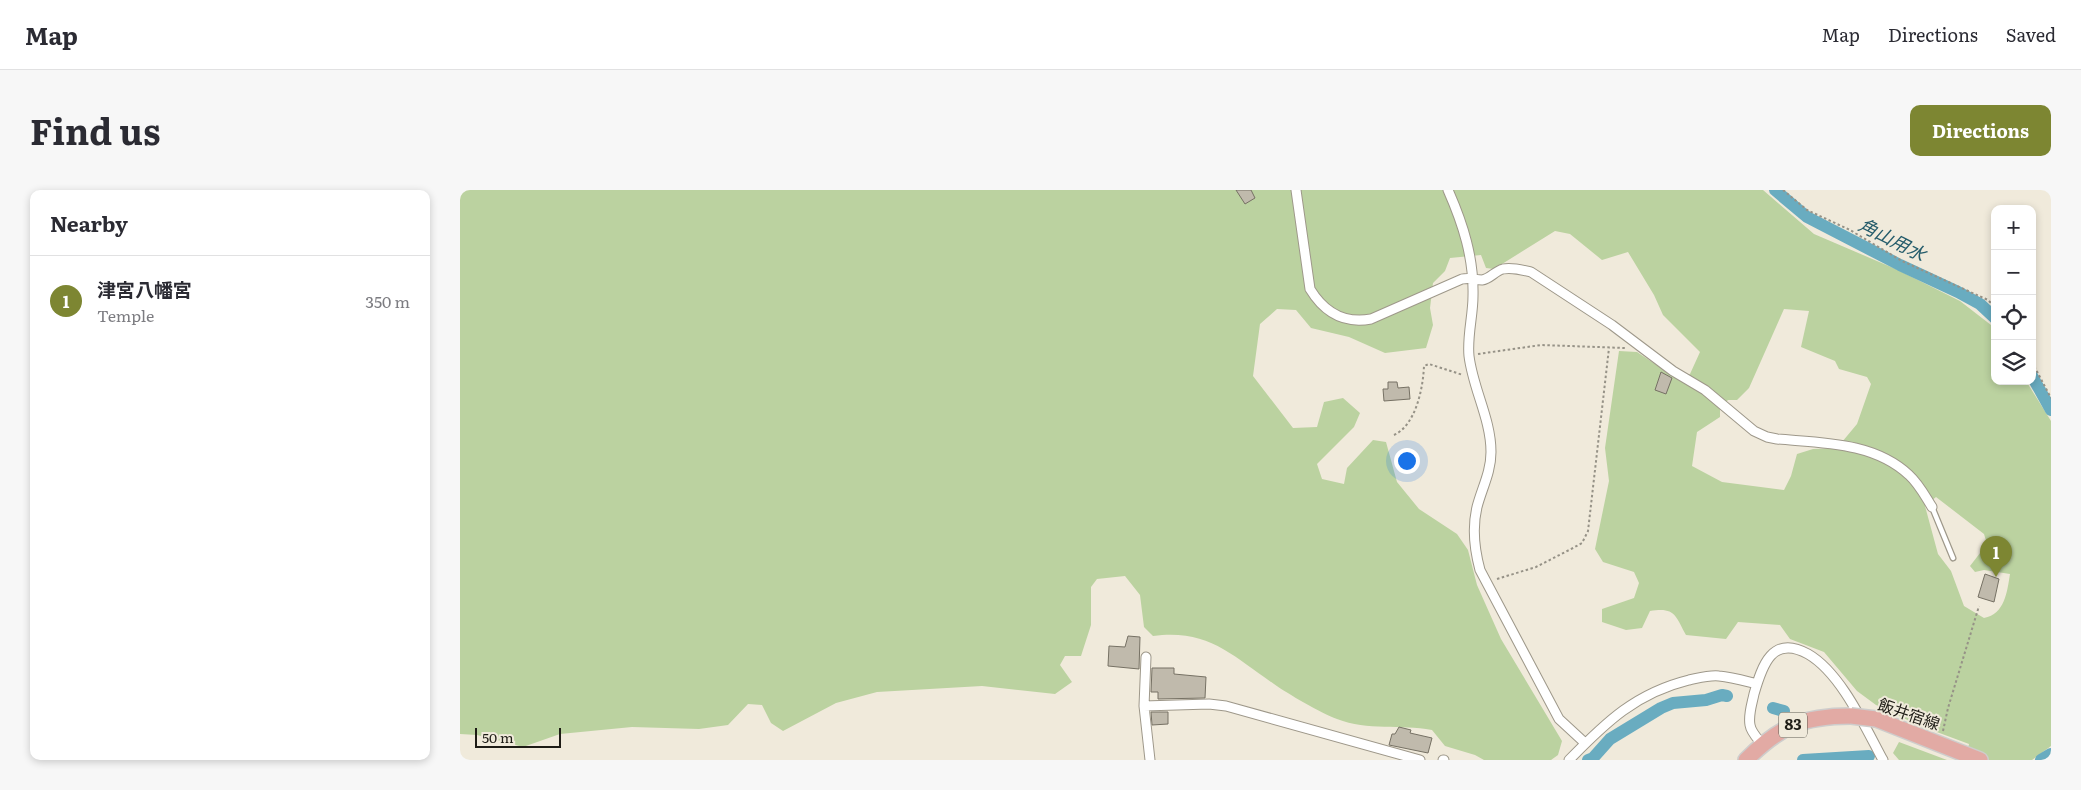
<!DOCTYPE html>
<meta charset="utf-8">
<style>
body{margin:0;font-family:Literata,"Noto Sans JP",serif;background:#f7f7f7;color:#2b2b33}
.controls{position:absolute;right:15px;top:15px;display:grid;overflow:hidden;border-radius:10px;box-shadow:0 2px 8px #0003}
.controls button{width:45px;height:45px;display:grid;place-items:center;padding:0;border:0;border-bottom:1px solid #e1e1e2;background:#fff;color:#2b2b33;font:25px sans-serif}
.scale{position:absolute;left:15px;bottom:12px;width:86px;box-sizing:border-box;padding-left:5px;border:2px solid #1e1c16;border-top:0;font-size:14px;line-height:18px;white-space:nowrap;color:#1e1c16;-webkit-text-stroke:4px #f0eadb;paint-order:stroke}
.you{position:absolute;left:946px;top:270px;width:18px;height:18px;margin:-12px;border:4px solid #fff;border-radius:50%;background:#1a73e8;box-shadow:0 0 0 8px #1a73e833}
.badge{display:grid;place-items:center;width:32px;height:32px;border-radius:50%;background:#7d8632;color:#fff;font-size:16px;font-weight:700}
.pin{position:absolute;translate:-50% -41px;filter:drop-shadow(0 1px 2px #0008)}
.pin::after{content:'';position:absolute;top:26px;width:18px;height:15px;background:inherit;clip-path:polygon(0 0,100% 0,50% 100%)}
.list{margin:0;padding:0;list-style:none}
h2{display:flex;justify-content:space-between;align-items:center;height:65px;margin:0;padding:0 20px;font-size:21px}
h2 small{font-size:16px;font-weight:400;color:#7c7c81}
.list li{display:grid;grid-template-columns:32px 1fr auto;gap:15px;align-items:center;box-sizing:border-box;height:90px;padding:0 20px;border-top:1px solid #e1e1e2}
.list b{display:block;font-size:19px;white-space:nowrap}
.list p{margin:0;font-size:16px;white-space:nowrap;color:#7c7c81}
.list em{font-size:16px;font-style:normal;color:#7c7c81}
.icon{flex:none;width:28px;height:28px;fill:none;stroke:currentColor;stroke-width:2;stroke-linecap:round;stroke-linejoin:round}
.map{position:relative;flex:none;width:1591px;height:570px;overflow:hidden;border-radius:10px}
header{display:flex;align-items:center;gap:30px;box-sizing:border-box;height:70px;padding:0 25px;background:#fff;border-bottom:1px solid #e1e1e2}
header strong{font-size:24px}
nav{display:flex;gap:28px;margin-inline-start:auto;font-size:18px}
.intro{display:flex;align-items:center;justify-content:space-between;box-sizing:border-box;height:120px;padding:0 30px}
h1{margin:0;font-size:35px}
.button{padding:12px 22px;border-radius:10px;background:#7d8632;color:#fff;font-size:18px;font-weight:700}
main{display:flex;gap:30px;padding:0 30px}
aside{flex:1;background:#fff;border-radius:10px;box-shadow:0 2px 8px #0003}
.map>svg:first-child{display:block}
</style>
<header>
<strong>Map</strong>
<nav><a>Map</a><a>Directions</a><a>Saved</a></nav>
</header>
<div class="intro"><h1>Find us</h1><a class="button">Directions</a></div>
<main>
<aside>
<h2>Nearby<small></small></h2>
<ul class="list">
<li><span class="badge">1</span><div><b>津宮八幡宮</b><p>Temple</p></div><em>350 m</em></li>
</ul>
</aside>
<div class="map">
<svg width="1591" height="570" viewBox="0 0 1591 570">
<rect width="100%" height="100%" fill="#f0eadb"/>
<path fill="#bbd2a0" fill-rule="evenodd" d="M 0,0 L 1303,0 L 1354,44 L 1438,80 L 1500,111 L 1531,135 L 1535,140 L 1535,191 L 1566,191 L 1591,231 L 1591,556 L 1572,570 L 1505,570 L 1509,554 L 1458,535 L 1416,515 L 1397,501 L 1364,462 L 1330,449 L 1320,435 L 1278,432 L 1266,449 L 1226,445 C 1215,425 1215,417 1190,421 L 1182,438 L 1166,440 L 1142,432 L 1142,419 L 1174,408 L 1179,393 L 1174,382 L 1143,372 L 1135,359 L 1149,291 L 1145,258 L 1159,161 L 1177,162 L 1216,188 L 1230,184 L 1240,162 L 1203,125 L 1194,105 L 1168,62 L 1142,70 L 1110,44 L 1095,41 L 1034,79 L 1026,78 L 1021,65 L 990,68 L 985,81 L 973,93 L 970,118 L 973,135 L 966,158 L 925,163 L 889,147 L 851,138 L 836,120 L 817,119 L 800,134 L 793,186 L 833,238 L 857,237 L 864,212 L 883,208 L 900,223 L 894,237 L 857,274 L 862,289 L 884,294 L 887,278 L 913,250 L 926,252 L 937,292 L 959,319 L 997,344 L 1008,360 L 1017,395 L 1041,449 L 1102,551 L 1098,565 L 1091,570 L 1024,570 L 1015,565 L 985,556 L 972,540 C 940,534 908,541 877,529 C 861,523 828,504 814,494 C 771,465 749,439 693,446 L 684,437 L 680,405 L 665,386 L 637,389 L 631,397 L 631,435 L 621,466 L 605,466 L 600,475 L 612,492 L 595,504 L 522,496 L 417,502 L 376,513 L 323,541 L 311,533 L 302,515 L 288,514 L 268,535 L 239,539 L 172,537 L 100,544 L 63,557 L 17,545 L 0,544 ZM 1324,119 L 1349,121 L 1341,157 L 1375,171 L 1379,179 L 1407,187 L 1411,194 L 1397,234 L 1377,258 L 1353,259 L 1337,264 L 1331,286 L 1324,300 L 1262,292 L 1232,276 L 1237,242 L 1260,227 L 1260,218 L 1268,210 L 1277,210 L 1289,198 ZM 1476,307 L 1524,344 L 1527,354 L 1510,376 L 1515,382 L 1524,380 L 1550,384 C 1547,402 1545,424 1524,428 L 1504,416 L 1491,381 L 1478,364 L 1465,316 Z
M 1439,552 L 1487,570 L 1489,570 L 1439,570 L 1433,563 Z"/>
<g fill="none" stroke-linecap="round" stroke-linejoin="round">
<path stroke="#69acc0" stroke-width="12" d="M 1315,0 L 1347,27 L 1440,75 L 1498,102 L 1520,114 L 1535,128
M 1572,186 L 1591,220
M 1313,518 L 1324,521
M 1128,570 L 1133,568 L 1150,549 L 1201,518 L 1213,513 L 1246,510 L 1262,505 L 1267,506
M 1343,570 L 1409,566
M 1581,570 L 1591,564"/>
</g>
<path fill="#c0baac" stroke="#767164" d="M 776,0 L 791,0 L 795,8 L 785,14 Z
M 1201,182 L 1212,188 L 1206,204 L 1195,200 Z
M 928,192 L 937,192 L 938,198 L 949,197 L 950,209 L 924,211 L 923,199 L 928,199 Z
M 1525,384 L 1539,389 L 1534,412 L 1518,407 Z
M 668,446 L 680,447 L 679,479 L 648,476 L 649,456 L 665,457 Z
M 692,478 L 714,478 L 714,484 L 746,487 L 745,508 L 698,509 L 698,502 L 691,502 Z
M 691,522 L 708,522 L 708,534 L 692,535 Z
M 939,537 L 951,540 L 950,543 L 972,548 L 968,563 L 929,555 L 932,544 L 935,544 Z"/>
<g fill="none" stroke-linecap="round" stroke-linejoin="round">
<defs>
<path id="service" d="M 1472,317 L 1493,368"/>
<path id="minor" d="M 836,0 L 850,99 C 864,122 884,134 911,129 L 1002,89 C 1011,87 1015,90 1022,90 C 1030,89 1035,81 1043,79 C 1052,77 1063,80 1071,82 L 1152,135 L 1213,181 L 1245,200 L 1294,241 L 1307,247 L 1317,249 C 1362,253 1414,252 1449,285 C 1459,294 1465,306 1472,317
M 988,0 C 1003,34 1014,68 1013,106 C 1013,126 1007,146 1009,166 C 1013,199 1031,229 1031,262 C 1031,282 1022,298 1017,317 C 1012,338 1014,358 1020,380 L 1099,529 L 1125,553
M 684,516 L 686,467
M 1302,554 C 1297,548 1291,542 1290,535 C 1288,525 1292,514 1294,504 C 1302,476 1312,444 1348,464 C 1381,483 1405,537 1423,570
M 690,570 L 684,516 L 749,514 L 766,516 L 960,570
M 983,570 L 984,570
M 1109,570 C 1146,532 1176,503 1229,490 C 1239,488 1249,485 1259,486 C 1272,487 1285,491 1297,494"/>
<path id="primary" d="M 1416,529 L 1520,570
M 1286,570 C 1320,536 1343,526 1391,526"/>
</defs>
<use href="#service" stroke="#9e988a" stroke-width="7"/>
<use href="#minor" stroke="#9e988a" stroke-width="11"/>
<use href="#primary" stroke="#cecdcc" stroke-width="18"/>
<path stroke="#969287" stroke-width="2" stroke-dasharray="2.5 2.5" stroke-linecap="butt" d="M 1323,0 L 1347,20 L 1390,40 L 1442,71 L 1528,110 L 1535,117
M 1018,164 L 1081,155 L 1165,158
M 1572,172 L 1591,208
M 934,245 C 956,235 963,198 964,176 L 969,174 L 1003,185
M 1037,389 L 1076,377 L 1113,358 L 1122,353 L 1128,341 L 1149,158
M 1483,541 L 1488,518 L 1519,416"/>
<use href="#service" stroke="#fff" stroke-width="4.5"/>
<use href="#minor" stroke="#fff" stroke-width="9"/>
<use href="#primary" stroke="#e2aaa4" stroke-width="15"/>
<defs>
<path id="primary-bridge" d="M 1391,526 L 1416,529"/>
</defs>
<use href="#primary-bridge" stroke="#cecdcc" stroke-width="18" stroke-linecap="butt"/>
<use href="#primary-bridge" stroke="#e2aaa4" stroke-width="15"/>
</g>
<g text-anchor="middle" stroke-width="4" stroke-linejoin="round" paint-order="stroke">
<rect fill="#f0eadb" stroke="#5d5a51" stroke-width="1" x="1319" y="522.5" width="28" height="25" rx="4"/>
<g font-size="15" font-weight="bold" fill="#1e1c16">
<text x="1333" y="540">83</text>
</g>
<g font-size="16" fill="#1e1c16" stroke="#f0eadb">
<text transform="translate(1449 524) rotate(19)" y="6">飯井宿線</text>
</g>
<g font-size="18" font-style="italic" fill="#255c6b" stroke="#f0eadb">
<text transform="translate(1432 50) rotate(27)" y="6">角山用水</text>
</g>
</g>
</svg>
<div class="controls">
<button>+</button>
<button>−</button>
<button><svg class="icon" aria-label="locate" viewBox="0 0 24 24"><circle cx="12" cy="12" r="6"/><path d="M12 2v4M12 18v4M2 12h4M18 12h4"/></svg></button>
<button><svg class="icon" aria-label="layers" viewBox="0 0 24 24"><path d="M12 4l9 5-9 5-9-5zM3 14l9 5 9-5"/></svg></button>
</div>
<div class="scale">50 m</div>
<div class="you"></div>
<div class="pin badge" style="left:1536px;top:387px">1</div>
</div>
</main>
